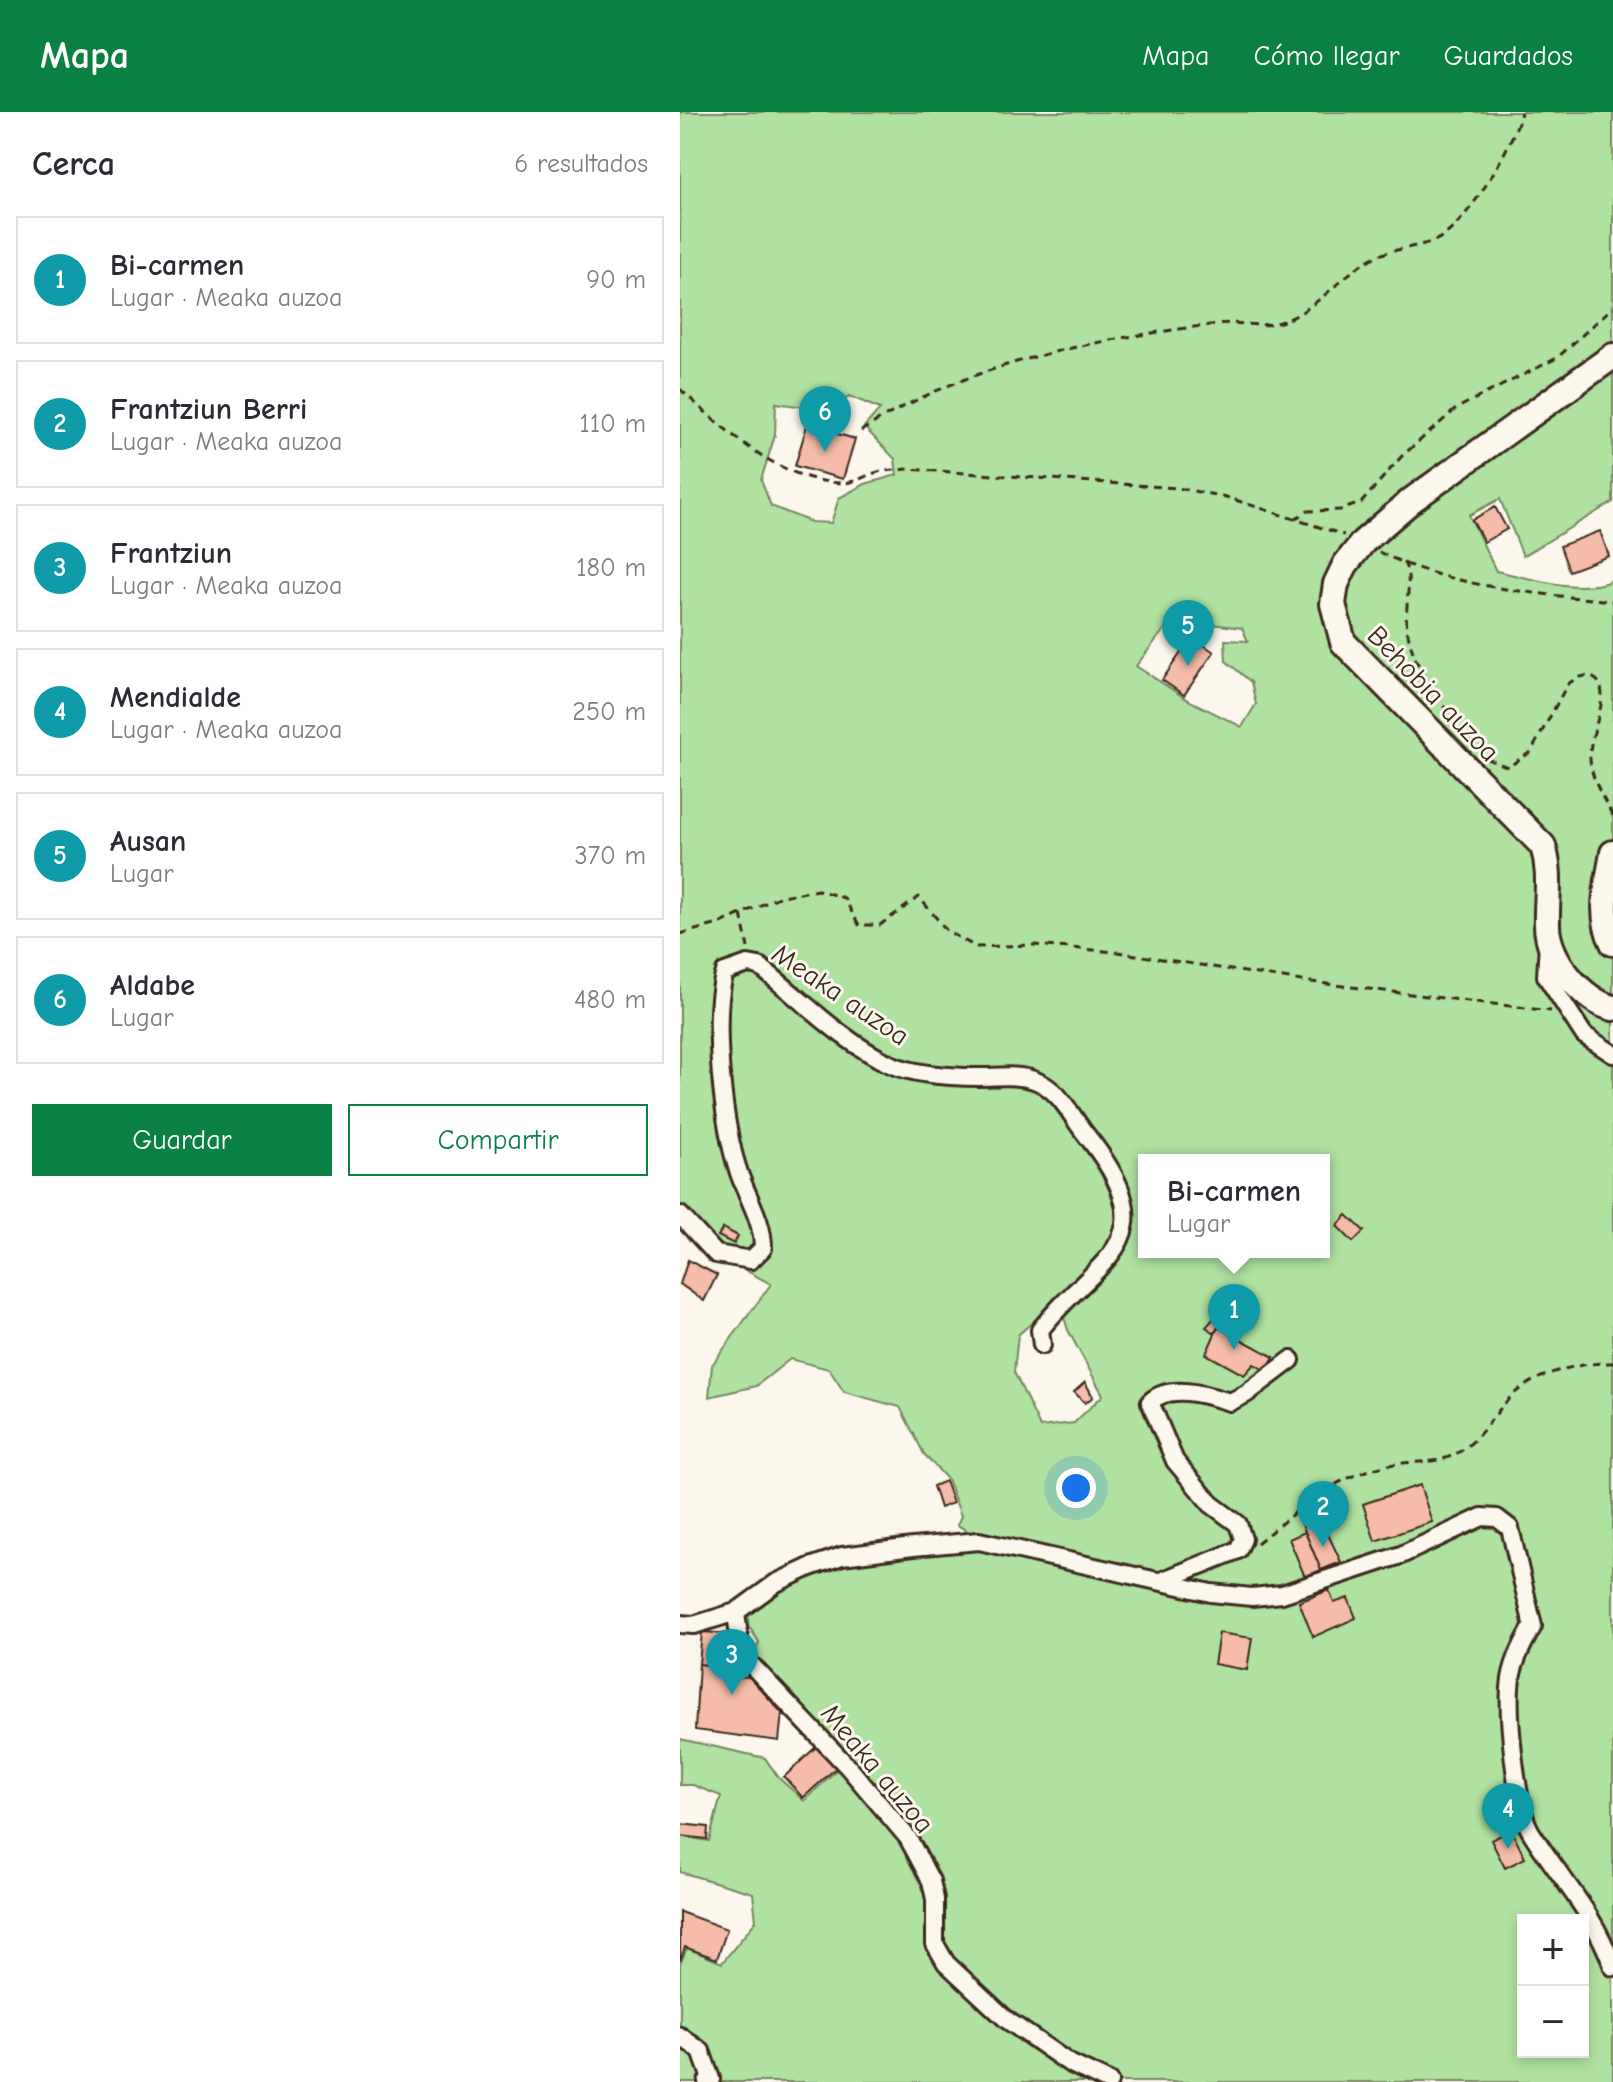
<!DOCTYPE html>
<html lang="es">
<meta charset="utf-8">
<style>
body{margin:0;font-family:"Comic Neue",sans-serif;background:#f7f7f7;color:#2b2b33}
.controls{position:absolute;right:24px;bottom:24px;display:grid;overflow:hidden;border-radius:0px;box-shadow:0 4px 12px #0003}
.controls button{width:72px;height:72px;display:grid;place-items:center;padding:0;border:0;border-bottom:2px solid #e1e1e2;background:#fff;color:#2b2b33;font:40px sans-serif}
.you{position:absolute;left:396px;top:1376px;width:28px;height:28px;margin:-20px;border:6px solid #fff;border-radius:50%;background:#1a73e8;box-shadow:0 0 0 12px #1a73e833}
.badge{display:grid;place-items:center;width:52px;height:52px;border-radius:50%;background:#0b8043;color:#fff;font-size:26px;font-weight:700}
.pin{position:absolute;translate:-50% -66px;filter:drop-shadow(0 2px 4px #0008)}
.pin::after{content:'';position:absolute;top:42px;width:28px;height:24px;background:inherit;clip-path:polygon(0 0,100% 0,50% 100%)}
.popup{position:absolute;left:458px;top:1042px;width:192px;height:104px;box-sizing:border-box;display:grid;place-content:center;border-radius:0px;background:#fff;filter:drop-shadow(0 2px 6px #0005);font-size:26px;white-space:nowrap;color:#7c7c81}
.popup b{font-size:30px;color:#2b2b33}
.popup::after{content:'';position:absolute;left:50%;top:100%;margin-left:-16px;border:16px solid transparent;border-top-color:#fff}
.list{margin:0;padding:0;list-style:none}
h2{display:flex;justify-content:space-between;align-items:center;height:104px;margin:0;padding:0 32px;font-size:34px}
h2 small{font-size:26px;font-weight:400;color:#7c7c81}
.list li{display:grid;grid-template-columns:52px 1fr auto;gap:24px;align-items:center;box-sizing:border-box;height:128px;margin:0 16px 16px;padding:0 16px;border:2px solid #e1e1e2;border-radius:0px}
.list b{display:block;font-size:30px;white-space:nowrap}
.list p{margin:0;font-size:26px;white-space:nowrap;color:#7c7c81}
.list em{font-size:26px;font-style:normal;color:#7c7c81}
.actions{display:flex;gap:16px;padding:24px 32px}
.actions a{flex:1;padding:18px 0;border:2px solid #0b8043;border-radius:0px;text-align:center;font-size:28px;color:#0b8043}
.actions .main{background:#0b8043;color:#fff}
.map{position:relative;flex:none;width:933px;height:1970px;overflow:hidden}
header{display:flex;align-items:center;gap:48px;box-sizing:border-box;height:112px;padding:0 40px;background:#0b8043;color:#fff}
header strong{font-size:38px}
nav{display:flex;gap:44px;margin-inline-start:auto;font-size:28px}
main{display:flex}
aside{flex:1;background:#fff}
.map>svg:first-child{display:block}
</style>
<header>
<strong>Mapa</strong>
<nav><a>Mapa</a><a>Cómo llegar</a><a>Guardados</a></nav>
</header>
<main>
<aside>
<h2>Cerca<small>6 resultados</small></h2>
<ul class="list">
<li><span class="badge" style="background:#0f9aa8">1</span><div><b>Bi-carmen</b><p>Lugar · Meaka auzoa</p></div><em>90 m</em></li>
<li><span class="badge" style="background:#0f9aa8">2</span><div><b>Frantziun Berri</b><p>Lugar · Meaka auzoa</p></div><em>110 m</em></li>
<li><span class="badge" style="background:#0f9aa8">3</span><div><b>Frantziun</b><p>Lugar · Meaka auzoa</p></div><em>180 m</em></li>
<li><span class="badge" style="background:#0f9aa8">4</span><div><b>Mendialde</b><p>Lugar · Meaka auzoa</p></div><em>250 m</em></li>
<li><span class="badge" style="background:#0f9aa8">5</span><div><b>Ausan</b><p>Lugar</p></div><em>370 m</em></li>
<li><span class="badge" style="background:#0f9aa8">6</span><div><b>Aldabe</b><p>Lugar</p></div><em>480 m</em></li>
</ul>
<div class="actions"><a class="main">Guardar</a><a>Compartir</a></div>
</aside>
<div class="map">
<svg width="933" height="1970" viewBox="0 0 933 1970">
<rect width="100%" height="100%" fill="#fbf7ec"/>
<filter id="ink" filterUnits="userSpaceOnUse"><feTurbulence type="fractalNoise" baseFrequency=".0125" numOctaves="2"/><feDisplacementMap in="SourceGraphic" scale="16" xChannelSelector="R" yChannelSelector="G"/><feConvolveMatrix kernelMatrix="1 2 1 2 8 2 1 2 1" color-interpolation-filters="sRGB"/></filter>
<g filter="url(#ink)">
<path fill="#afe1a1" stroke="#758660" stroke-width="2" fill-rule="evenodd" d="M 0,0 L 933,0 L 933,390 L 843,444 L 820,387 L 789,403 L 816,459 C 850,466 900,483 933,468 L 933,1970 L 0,1970 L 0,1852 L 7,1836 L 42,1851 L 76,1809 L 73,1781 L 0,1760 L 0,1724 L 29,1729 L 41,1684 L 13,1673 L 0,1673 L 0,1627 L 85,1646 L 99,1666 L 124,1689 L 168,1647 L 94,1569 L 74,1542 L 79,1530 L 68,1513 L 69,1500 L 99,1475 L 166,1448 L 297,1431 L 478,1471 L 476,1460 L 299,1425 L 277,1413 L 281,1404 L 267,1367 L 244,1342 L 220,1295 L 164,1280 L 149,1257 L 110,1247 L 76,1274 L 29,1285 L 32,1253 L 91,1172 L 36,1142 L 0,1106 ZM 169,284 L 200,297 L 184,315 L 215,347 L 217,363 L 185,372 L 159,386 L 151,411 L 131,410 L 91,394 L 81,368 L 95,323 L 96,291 L 151,299 ZM 501,508 L 562,516 L 568,529 L 545,528 L 546,549 L 571,570 L 576,592 L 562,615 L 508,588 L 456,554 L 487,514 ZM 464,1048 L 644,1048 L 644,1140 L 464,1140 ZM 439,1095 L 448,1118 L 438,1146 L 382,1199 L 388,1218 L 423,1283 L 394,1311 L 360,1315 L 334,1260 L 338,1223 L 429,1142 L 439,1119 ZM 843,1808 L 903,1808 L 903,1940 L 843,1940 Z"/>
<path fill="#f4bca9" stroke="#3b2a1e" stroke-width="2" d="M 127,313 L 175,327 L 163,367 L 115,354 Z
M 815,395 L 827,417 L 804,430 L 792,408 Z
M 920,419 L 929,444 L 889,459 L 880,434 Z
M 512,525 L 534,540 L 504,583 L 482,568 Z
M 667,1103 L 684,1119 L 673,1130 L 657,1114 Z
M 43,1116 L 58,1124 L 54,1132 L 38,1124 Z
M 8,1148 L 37,1163 L 24,1189 L 0,1172 Z
M 536,1204 L 548,1210 L 545,1219 L 538,1215 L 535,1221 L 526,1215 Z
M 538,1215 L 594,1245 L 586,1259 L 574,1252 L 564,1263 L 526,1242 Z
M 405,1270 L 413,1285 L 405,1291 L 394,1280 Z
M 265,1369 L 273,1391 L 260,1396 L 253,1374 Z
M 740,1373 L 752,1410 L 695,1429 L 683,1392 Z
M 639,1403 L 661,1450 L 641,1458 L 621,1410 Z
M 625,1420 L 641,1458 L 625,1465 L 609,1427 Z
M 649,1478 L 654,1491 L 668,1486 L 676,1506 L 633,1525 L 619,1490 Z
M 22,1520 L 51,1522 L 48,1555 L 19,1552 Z
M 539,1521 L 572,1526 L 567,1558 L 534,1552 Z
M 19,1552 L 48,1555 L 48,1558 L 57,1559 L 57,1564 L 70,1565 L 102,1601 L 99,1629 L 15,1618 Z
M 137,1634 L 157,1655 L 123,1686 L 104,1665 Z
M 0,1712 L 28,1715 L 27,1727 L 0,1724 Z
M 831,1718 L 845,1746 L 825,1756 L 811,1728 Z
M 0,1800 L 47,1817 L 37,1847 L 5,1835 L 0,1849 Z"/>
<g fill="none" stroke-linecap="round" stroke-linejoin="round">
<defs>
<path id="street" d="M 868,831 L 866,864 L 904,923 L 933,942
M 0,1103 L 36,1142 L 71,1148 L 83,1136 C 83,1109 68,1087 59,1061 C 43,1015 31,906 45,860 L 68,852 L 79,854 C 121,887 161,929 210,952 C 235,963 273,965 300,965 C 318,965 337,962 354,968 C 381,978 390,1003 407,1024 C 492,1131 418,1143 360,1218 L 362,1233
M 481,1469 L 558,1438 L 563,1427 L 558,1412 L 531,1392 L 495,1349 L 470,1290 C 490,1271 527,1283 550,1290 L 566,1282 L 611,1248
M 56,1500 L 96,1471 L 130,1455 L 162,1444 L 233,1435 L 299,1429 L 531,1481 L 572,1485 L 602,1482 L 721,1443 L 802,1405 L 817,1406 L 830,1416 L 853,1514 C 842,1533 831,1554 830,1576 C 828,1606 836,1696 851,1720 C 881,1768 914,1800 933,1855
M 0,1512 L 14,1513 L 56,1500 L 61,1542 L 169,1656 L 228,1726 L 251,1769 L 255,1787 L 255,1832 L 266,1851 L 327,1908 L 389,1951 L 429,1970
M 0,1924 L 21,1939 L 31,1967 L 27,1970"/>
<path id="secondary" d="M 933,244 L 732,388 L 683,430 L 665,453 L 656,472 L 653,492 L 663,530 L 863,734 C 872,763 866,785 867,813 C 867,846 902,889 933,896
M 933,741 C 928,772 918,802 933,831"/>
</defs>
<use href="#street" stroke="#3b2a1e" stroke-width="22"/>
<use href="#secondary" stroke="#3b2a1e" stroke-width="30"/>
<path stroke="#3b2a1e" stroke-width="3" stroke-dasharray="8 6" stroke-linecap="butt" d="M 0,277 C 44,317 99,370 163,371 C 175,371 186,363 198,360 C 208,358 219,358 229,357 L 498,376 L 546,385 L 664,423
M 181,319 C 289,250 411,228 537,212 C 555,209 574,215 592,212 C 629,206 656,168 687,149 C 708,136 734,137 756,128 C 785,117 835,30 841,0
M 614,407 L 628,399 L 660,398 L 681,391 L 721,345 L 777,296 L 877,246 L 933,195
M 699,440 C 769,475 856,482 933,489
M 723,450 C 734,462 724,497 727,516 C 734,565 772,604 802,642
M 807,647 L 828,655 L 851,640 L 887,573 C 895,566 905,561 915,567 C 933,579 910,621 910,641 C 909,664 922,684 933,704
M 61,802 L 68,836
M 0,822 L 39,812 L 101,784 L 138,778 L 164,786 L 179,813 L 200,813 L 239,785 L 267,819 L 296,835 L 354,833 L 437,840 L 622,869 L 871,899
M 577,1431 C 622,1396 646,1368 705,1354 C 727,1348 751,1353 771,1344 C 797,1333 809,1308 827,1289 C 850,1262 899,1250 933,1251"/>
<use href="#street" stroke="#fbf7ec" stroke-width="16"/>
<use href="#secondary" stroke="#fbf7ec" stroke-width="24"/>
</g>
</g>
<g text-anchor="middle" stroke-width="6" stroke-linejoin="round" paint-order="stroke">
<g font-size="28" fill="#3b2a1e" stroke="#fbf7ec">
<text transform="translate(754 581) rotate(46)" y="10">Behobia auzoa</text>
<text transform="translate(161 882) rotate(34)" y="10">Meaka auzoa</text>
<text transform="translate(198 1656) rotate(50)" y="10">Meaka auzoa</text>
</g>
</g>
</svg>
<div class="controls">
<button>+</button>
<button>−</button>
</div>
<div class="you"></div>
<div class="pin badge" style="left:554px;top:1238px;background:#0f9aa8">1</div>
<div class="popup"><b>Bi-carmen</b>Lugar</div>
<div class="pin badge" style="left:643px;top:1435px;background:#0f9aa8">2</div>
<div class="pin badge" style="left:52px;top:1583px;background:#0f9aa8">3</div>
<div class="pin badge" style="left:828px;top:1737px;background:#0f9aa8">4</div>
<div class="pin badge" style="left:508px;top:554px;background:#0f9aa8">5</div>
<div class="pin badge" style="left:145px;top:340px;background:#0f9aa8">6</div>
</div>
</main>
